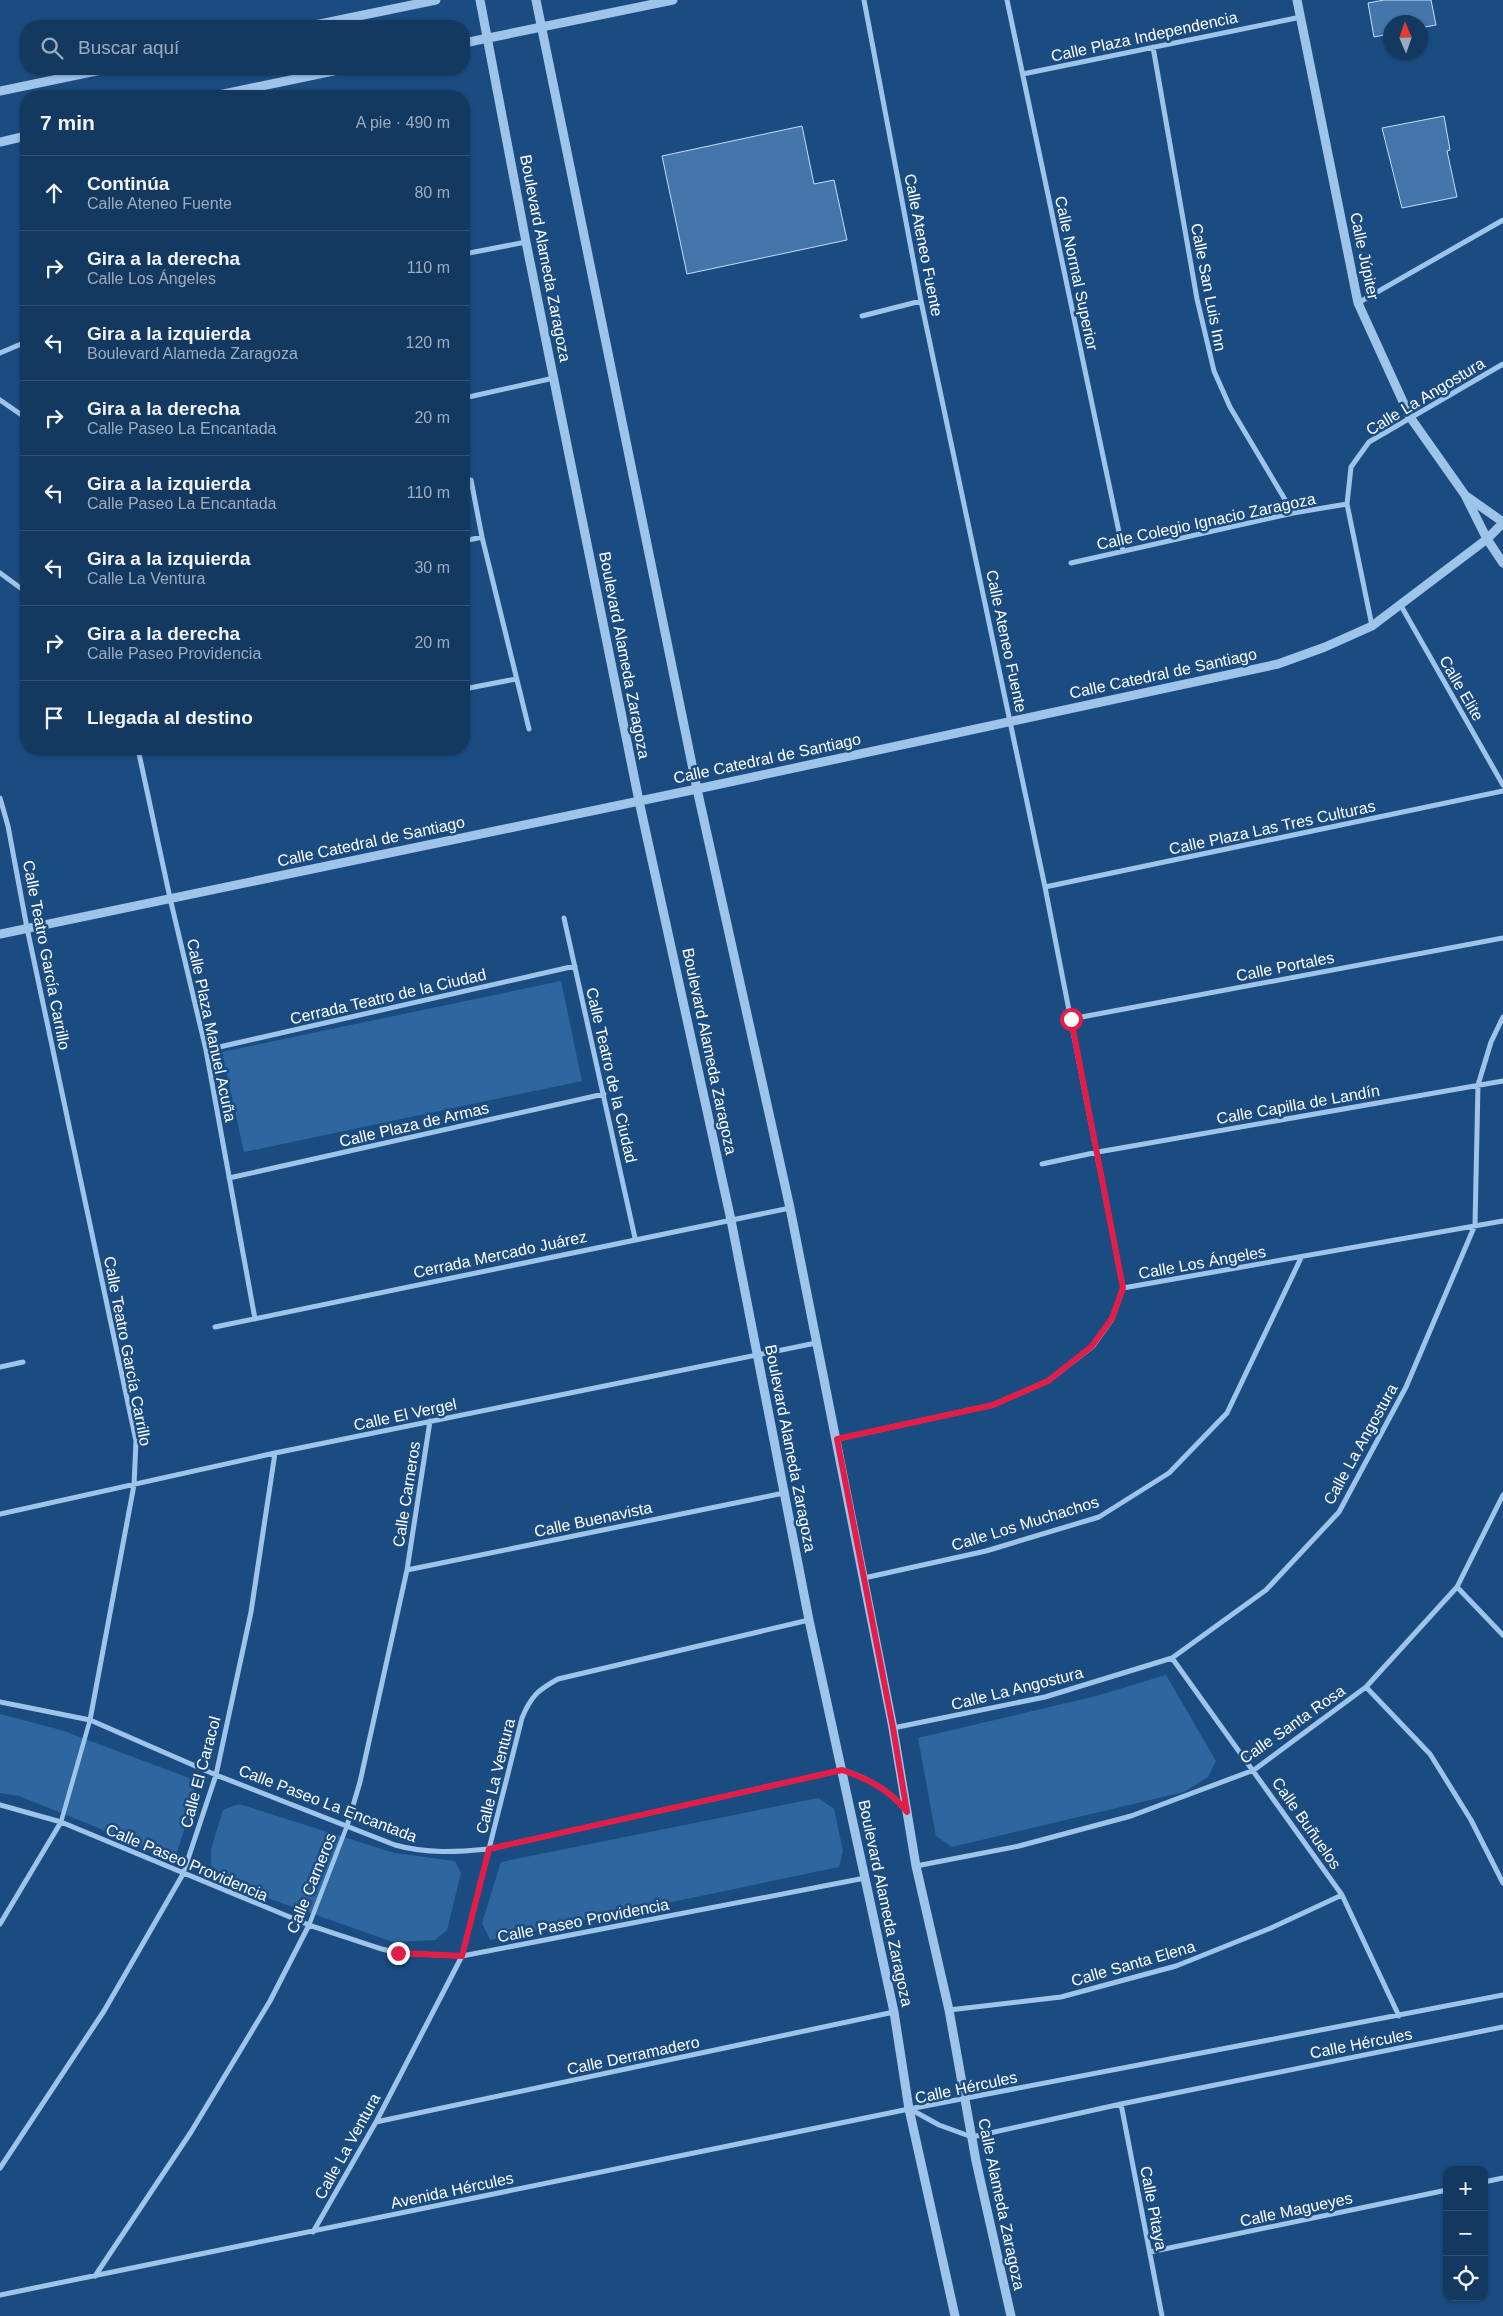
<!DOCTYPE html>
<html lang="es">
<meta charset="utf-8">
<style>
body{margin:0;font-family:Helvetica,sans-serif;background:#1d4067;color:#f1f3f6}
.controls{position:absolute;right:15px;bottom:15px;display:grid;overflow:hidden;border-radius:10px;box-shadow:0 1px 4px #0004}
.controls button{width:45px;height:45px;display:grid;place-items:center;padding:0;border:0;border-bottom:1px solid #335376;background:#143961;color:#f1f3f6;font:25px sans-serif}
.compass{position:absolute;left:1383px;top:15px;width:45px;height:45px;border-radius:50%;background:#143961;box-shadow:0 1px 4px #0004;rotate:358deg}
.stop{position:absolute;width:15px;height:15px;margin:-11px;border:4px solid #e11d48;border-radius:50%;background:#fff}
.stop.end{background:#e11d48;border-color:#fff;box-shadow:0 1px 5px #0008}
.list{margin:0;padding:0;list-style:none}
h2{display:flex;justify-content:space-between;align-items:center;height:65px;margin:0;padding:0 20px;font-size:21px}
h2 small{font-size:16px;font-weight:400;color:#9dacbd}
.list li{display:grid;grid-template-columns:32px 1fr auto;gap:15px;align-items:center;box-sizing:border-box;height:75px;padding:0 20px;border-top:1px solid #335376}
.list b{display:block;font-size:19px;white-space:nowrap}
.list p{margin:0;font-size:16px;white-space:nowrap;color:#9dacbd}
.list em{font-size:16px;font-style:normal;color:#9dacbd}
.icon{flex:none;width:28px;height:28px;fill:none;stroke:currentColor;stroke-width:2;stroke-linecap:round;stroke-linejoin:round}
.map{position:relative;flex:none;width:1503px;height:2316px;overflow:hidden}
.search{position:absolute;background:#143961;box-shadow:0 1px 4px #0004;left:20px;top:20px;width:450px;height:55px;display:flex;align-items:center;gap:12px;box-sizing:border-box;padding:0 18px;border-radius:20px;color:#9dacbd;font-size:19px}
.panel{position:absolute;background:#143961;box-shadow:0 1px 4px #0004;left:20px;top:90px;width:450px;height:665px;border-radius:20px}
.map>svg:first-child{display:block}
</style>
<div class="map">
<svg width="1503" height="2316" viewBox="0 0 1503 2316">
<rect width="100%" height="100%" fill="#1b4c81"/>
<path fill="#2e66a0" d="M 561,981 L 582,1081 L 244,1152 L 222,1052 Z
M 1166,1675 L 1216,1761 L 1208,1777 L 1184,1792 L 952,1847 L 936,1836 L 918,1738 L 1096,1696 Z
M 0,1714 L 61,1730 L 189,1778 L 196,1794 L 177,1852 L 160,1856 L 96,1827 L 19,1796 L 0,1793 Z
M 818,1798 L 834,1809 L 843,1851 L 839,1867 L 490,1940 L 482,1923 L 501,1862 Z
M 239,1804 L 394,1853 L 455,1861 L 461,1873 L 447,1930 L 435,1940 L 393,1942 L 245,1890 L 211,1866 L 211,1849 L 223,1810 Z"/>
<path fill="#4476ab" stroke="#c4ddf7" d="M 1384,0 L 1431,0 L 1436,25 L 1420,28 L 1420,22 L 1390,22 L 1390,34 L 1374,37 L 1368,3 Z
M 1444,116 L 1450,150 L 1447,151 L 1457,197 L 1402,208 L 1382,128 Z
M 802,126 L 814,184 L 834,180 L 847,240 L 687,274 L 662,156 Z"/>
<g fill="none" stroke-linecap="round" stroke-linejoin="round">
<path stroke="#9fc4ea" stroke-width="4.5" d="M 61,1822 L 90,1720
M 309,1925 L 347,1826"/>
<path stroke="#9fc4ea" stroke-width="5" d="M 864,0 L 921,301 L 1045,887 L 1123,1288
M 1007,0 L 1123,551
M 1153,47 L 1197,299 L 1214,371 L 1230,407 L 1293,513
M 1023,74 L 1301,17
M 464,254 L 526,242
M 1358,303 L 1503,220
M 862,316 L 921,301
M 0,353 L 26,342
M 464,398 L 554,378
M 0,400 L 26,418
M 471,480 L 482,537 L 529,729
M 464,541 L 482,537
M 1071,563 L 1293,513 L 1347,504
M 0,573 L 26,592
M 1400,604 L 1503,785
M 1372,626 L 1347,504 L 1351,467 L 1369,442 L 1503,364
M 464,689 L 516,679
M 138,749 L 170,898 L 206,1050 L 255,1319
M 140,751 L 153,749
M 0,798 L 8,826 L 27,928 L 136,1441 L 134,1485 L 90,1720
M 1045,887 L 1503,791
M 564,918 L 635,1238
M 1071,1019 L 1503,938
M 206,1050 L 575,966
M 1042,1164 L 1098,1152 L 1503,1081
M 229,1178 L 604,1094
M 1123,1288 L 1503,1221
M 215,1327 L 790,1208
M 0,1367 L 23,1362
M 837,1439 L 993,1405 L 1048,1381 L 1093,1346 L 1112,1319 L 1123,1288
M 0,1514 L 275,1453 L 816,1343
M 407,1570 L 784,1493
M 864,1578 L 986,1551 L 1099,1517 L 1169,1473 L 1227,1413 L 1301,1258
M 1457,1587 L 1503,1635
M 1172,1658 L 1342,1895 L 1399,2016
M 1366,1687 L 1430,1754 L 1471,1820 L 1503,1883
M 0,1702 L 90,1720 L 216,1775 L 395,1845 C 427,1854 457,1852 489,1849 L 842,1770 C 867,1778 889,1789 905,1810
M 893,1728 L 1045,1697 L 1172,1658 L 1266,1590 L 1339,1512 L 1406,1387 L 1475,1225 L 1478,1085 L 1491,1042 L 1503,1017
M 0,1805 L 61,1822 L 309,1925 L 382,1949 L 398,1953 L 462,1956 L 865,1878
M 347,1826 L 360,1782 L 407,1570 L 430,1421
M 916,1866 L 1019,1846 L 1131,1816 L 1254,1770 L 1366,1687 L 1457,1587 L 1503,1495
M 0,1924 L 61,1822
M 949,2010 L 1061,1997 L 1176,1966 L 1271,1928 L 1342,1895
M 1121,2104 L 1162,2316
M 910,2109 L 939,2125 L 972,2137 L 1121,2104 L 1503,2027
M 376,2122 L 894,2012
M 0,2168 L 104,2011 L 183,1874 L 216,1775 L 251,1612 L 275,1453
M 1484,2182 L 1503,2178
M 313,2232 L 376,2122 L 462,1956 L 522,1718 C 531,1696 538,1690 558,1679 L 809,1620
M 1150,2252 L 1447,2190
M 95,2276 L 191,2132 L 270,2001 L 309,1925
M 0,2295 L 909,2109 L 1503,1995"/>
<path stroke="#9fc4ea" stroke-width="9" d="M 480,0 L 526,242 L 639,801 L 731,1220 L 809,1620 L 894,2012 L 909,2109 L 955,2316
M 536,0 L 697,789 L 790,1208 L 893,1728 L 916,1866 L 949,2010 L 976,2161 L 1011,2316
M 1297,0 L 1358,303 L 1410,417 L 1465,495 L 1487,539 L 1503,563
M 310,26 L 436,0
M 464,43 L 673,0
M 0,91 L 106,69
M 214,96 L 343,69
M 0,142 L 26,136
M 1466,496 L 1503,522
M 0,934 L 697,789 L 1278,664 L 1325,647 L 1372,626 L 1487,539 L 1503,523"/>
</g>
<g fill="none" stroke-linecap="round" stroke-linejoin="round">
<path stroke="#e11d48" stroke-width="6" d="M 398,1953 L 462,1956 L 489,1849 L 842,1770 C 869,1779 890,1790 907,1812 L 893,1728 L 837,1439 L 993,1405 L 1048,1381 L 1092,1346 L 1112,1318 L 1123,1288 L 1071,1019"/>
</g>
<g text-anchor="middle" stroke-width="5" stroke-linejoin="round" paint-order="stroke">
<g font-size="16" fill="#fff" stroke="#1b4c81">
<text transform="translate(1144 36) rotate(-12)" y="6">Calle Plaza Independencia</text>
<text transform="translate(924 245) rotate(79)" y="6">Calle Ateneo Fuente</text>
<text transform="translate(1365 256) rotate(78)" y="6">Calle Júpiter</text>
<text transform="translate(546 258) rotate(79)" y="6">Boulevard Alameda Zaragoza</text>
<text transform="translate(1077 273) rotate(78)" y="6">Calle Normal Superior</text>
<text transform="translate(1209 287) rotate(79)" y="6">Calle San Luis Inn</text>
<text transform="translate(1425 396) rotate(-31)" y="6">Calle La Angostura</text>
<text transform="translate(1206 521) rotate(-12)" y="6">Calle Colegio Ignacio Zaragoza</text>
<text transform="translate(1007 641) rotate(78)" y="6">Calle Ateneo Fuente</text>
<text transform="translate(625 655) rotate(79)" y="6">Boulevard Alameda Zaragoza</text>
<text transform="translate(1163 673) rotate(-12)" y="6">Calle Catedral de Santiago</text>
<text transform="translate(1462 688) rotate(60)" y="6">Calle Elite</text>
<text transform="translate(767 758) rotate(-12)" y="6">Calle Catedral de Santiago</text>
<text transform="translate(1272 827) rotate(-12)" y="6">Calle Plaza Las Tres Culturas</text>
<text transform="translate(371 841) rotate(-12)" y="6">Calle Catedral de Santiago</text>
<text transform="translate(47 955) rotate(79)" y="6">Calle Teatro García Carrillo</text>
<text transform="translate(1285 966) rotate(-11)" y="6">Calle Portales</text>
<text transform="translate(388 996) rotate(-13)" y="6">Cerrada Teatro de la Ciudad</text>
<text transform="translate(212 1030) rotate(78)" y="6">Calle Plaza Manuel Acuña</text>
<text transform="translate(710 1051) rotate(78)" y="6">Boulevard Alameda Zaragoza</text>
<text transform="translate(612 1075) rotate(77)" y="6">Calle Teatro de la Ciudad</text>
<text transform="translate(1298 1104) rotate(-10)" y="6">Calle Capilla de Landín</text>
<text transform="translate(414 1124) rotate(-13)" y="6">Calle Plaza de Armas</text>
<text transform="translate(500 1254) rotate(-12)" y="6">Cerrada Mercado Juárez</text>
<text transform="translate(1202 1262) rotate(-10)" y="6">Calle Los Ángeles</text>
<text transform="translate(128 1351) rotate(79)" y="6">Calle Teatro García Carrillo</text>
<text transform="translate(405 1414) rotate(-12)" y="6">Calle El Vergel</text>
<text transform="translate(1360 1444) rotate(-61)" y="6">Calle La Angostura</text>
<text transform="translate(791 1448) rotate(79)" y="6">Boulevard Alameda Zaragoza</text>
<text transform="translate(406 1494) rotate(-81)" y="6">Calle Carneros</text>
<text transform="translate(593 1519) rotate(-12)" y="6">Calle Buenavista</text>
<text transform="translate(1025 1523) rotate(-17)" y="6">Calle Los Muchachos</text>
<text transform="translate(1017 1688) rotate(-14)" y="6">Calle La Angostura</text>
<text transform="translate(1292 1724) rotate(-35)" y="6">Calle Santa Rosa</text>
<text transform="translate(200 1772) rotate(-75)" y="6">Calle El Caracol</text>
<text transform="translate(495 1776) rotate(-76)" y="6">Calle La Ventura</text>
<text transform="translate(328 1803) rotate(21)" y="6">Calle Paseo La Encantada</text>
<text transform="translate(1307 1823) rotate(55)" y="6">Calle Buñuelos</text>
<text transform="translate(187 1862) rotate(23)" y="6">Calle Paseo Providencia</text>
<text transform="translate(311 1883) rotate(-68)" y="6">Calle Carneros</text>
<text transform="translate(886 1903) rotate(78)" y="6">Boulevard Alameda Zaragoza</text>
<text transform="translate(583 1920) rotate(-11)" y="6">Calle Paseo Providencia</text>
<text transform="translate(1133 1963) rotate(-16)" y="6">Calle Santa Elena</text>
<text transform="translate(1361 2043) rotate(-11)" y="6">Calle Hércules</text>
<text transform="translate(633 2055) rotate(-12)" y="6">Calle Derramadero</text>
<text transform="translate(966 2087) rotate(-12)" y="6">Calle Hércules</text>
<text transform="translate(347 2146) rotate(-61)" y="6">Calle La Ventura</text>
<text transform="translate(452 2190) rotate(-12)" y="6">Avenida Hércules</text>
<text transform="translate(1002 2204) rotate(78)" y="6">Calle Alameda Zaragoza</text>
<text transform="translate(1154 2208) rotate(79)" y="6">Calle Pitaya</text>
<text transform="translate(1296 2209) rotate(-12)" y="6">Calle Magueyes</text>
</g>
</g>
</svg>
<div class="controls">
<button>+</button>
<button>−</button>
<button><svg class="icon" aria-label="locate" viewBox="0 0 24 24"><circle cx="12" cy="12" r="6"/><path d="M12 2v4M12 18v4M2 12h4M18 12h4"/></svg></button>
</div>
<svg class="compass" viewBox="-18 -18 36 36"><path d="M0-13l5 13h-10z" fill="#e53935"/><path d="M0 13l5-13h-10z" fill="#9dacbd"/></svg>
<div class="stop" style="left:1071px;top:1019px"></div>
<div class="stop end" style="left:398px;top:1953px"></div>
<div class="search"><svg class="icon" aria-label="search" viewBox="0 0 24 24"><circle cx="10" cy="10" r="6"/><path d="M15 15l6 6"/></svg>Buscar aquí</div>
<section class="panel">
<h2>7 min<small>A pie · 490 m</small></h2>
<ul class="list">
<li><svg class="icon" aria-label="ahead" viewBox="0 0 24 24"><path d="M12 20V5M6 11l6-6 6 6"/></svg><div><b>Continúa</b><p>Calle Ateneo Fuente</p></div><em>80 m</em></li>
<li><svg class="icon" aria-label="right" viewBox="0 0 24 24"><path d="M7 20v-9h11M14 6l5 5-5 5"/></svg><div><b>Gira a la derecha</b><p>Calle Los Ángeles</p></div><em>110 m</em></li>
<li><svg class="icon" aria-label="left" viewBox="0 0 24 24"><path d="M17 20v-9H6M10 6l-5 5 5 5"/></svg><div><b>Gira a la izquierda</b><p>Boulevard Alameda Zaragoza</p></div><em>120 m</em></li>
<li><svg class="icon" aria-label="right" viewBox="0 0 24 24"><path d="M7 20v-9h11M14 6l5 5-5 5"/></svg><div><b>Gira a la derecha</b><p>Calle Paseo La Encantada</p></div><em>20 m</em></li>
<li><svg class="icon" aria-label="left" viewBox="0 0 24 24"><path d="M17 20v-9H6M10 6l-5 5 5 5"/></svg><div><b>Gira a la izquierda</b><p>Calle Paseo La Encantada</p></div><em>110 m</em></li>
<li><svg class="icon" aria-label="left" viewBox="0 0 24 24"><path d="M17 20v-9H6M10 6l-5 5 5 5"/></svg><div><b>Gira a la izquierda</b><p>Calle La Ventura</p></div><em>30 m</em></li>
<li><svg class="icon" aria-label="right" viewBox="0 0 24 24"><path d="M7 20v-9h11M14 6l5 5-5 5"/></svg><div><b>Gira a la derecha</b><p>Calle Paseo Providencia</p></div><em>20 m</em></li>
<li><svg class="icon" aria-label="arrive" viewBox="0 0 24 24"><path d="M6 21V4h12l-3 4 3 4H6"/></svg><div><b>Llegada al destino</b></div></li>
</ul>
</section>
</div>
